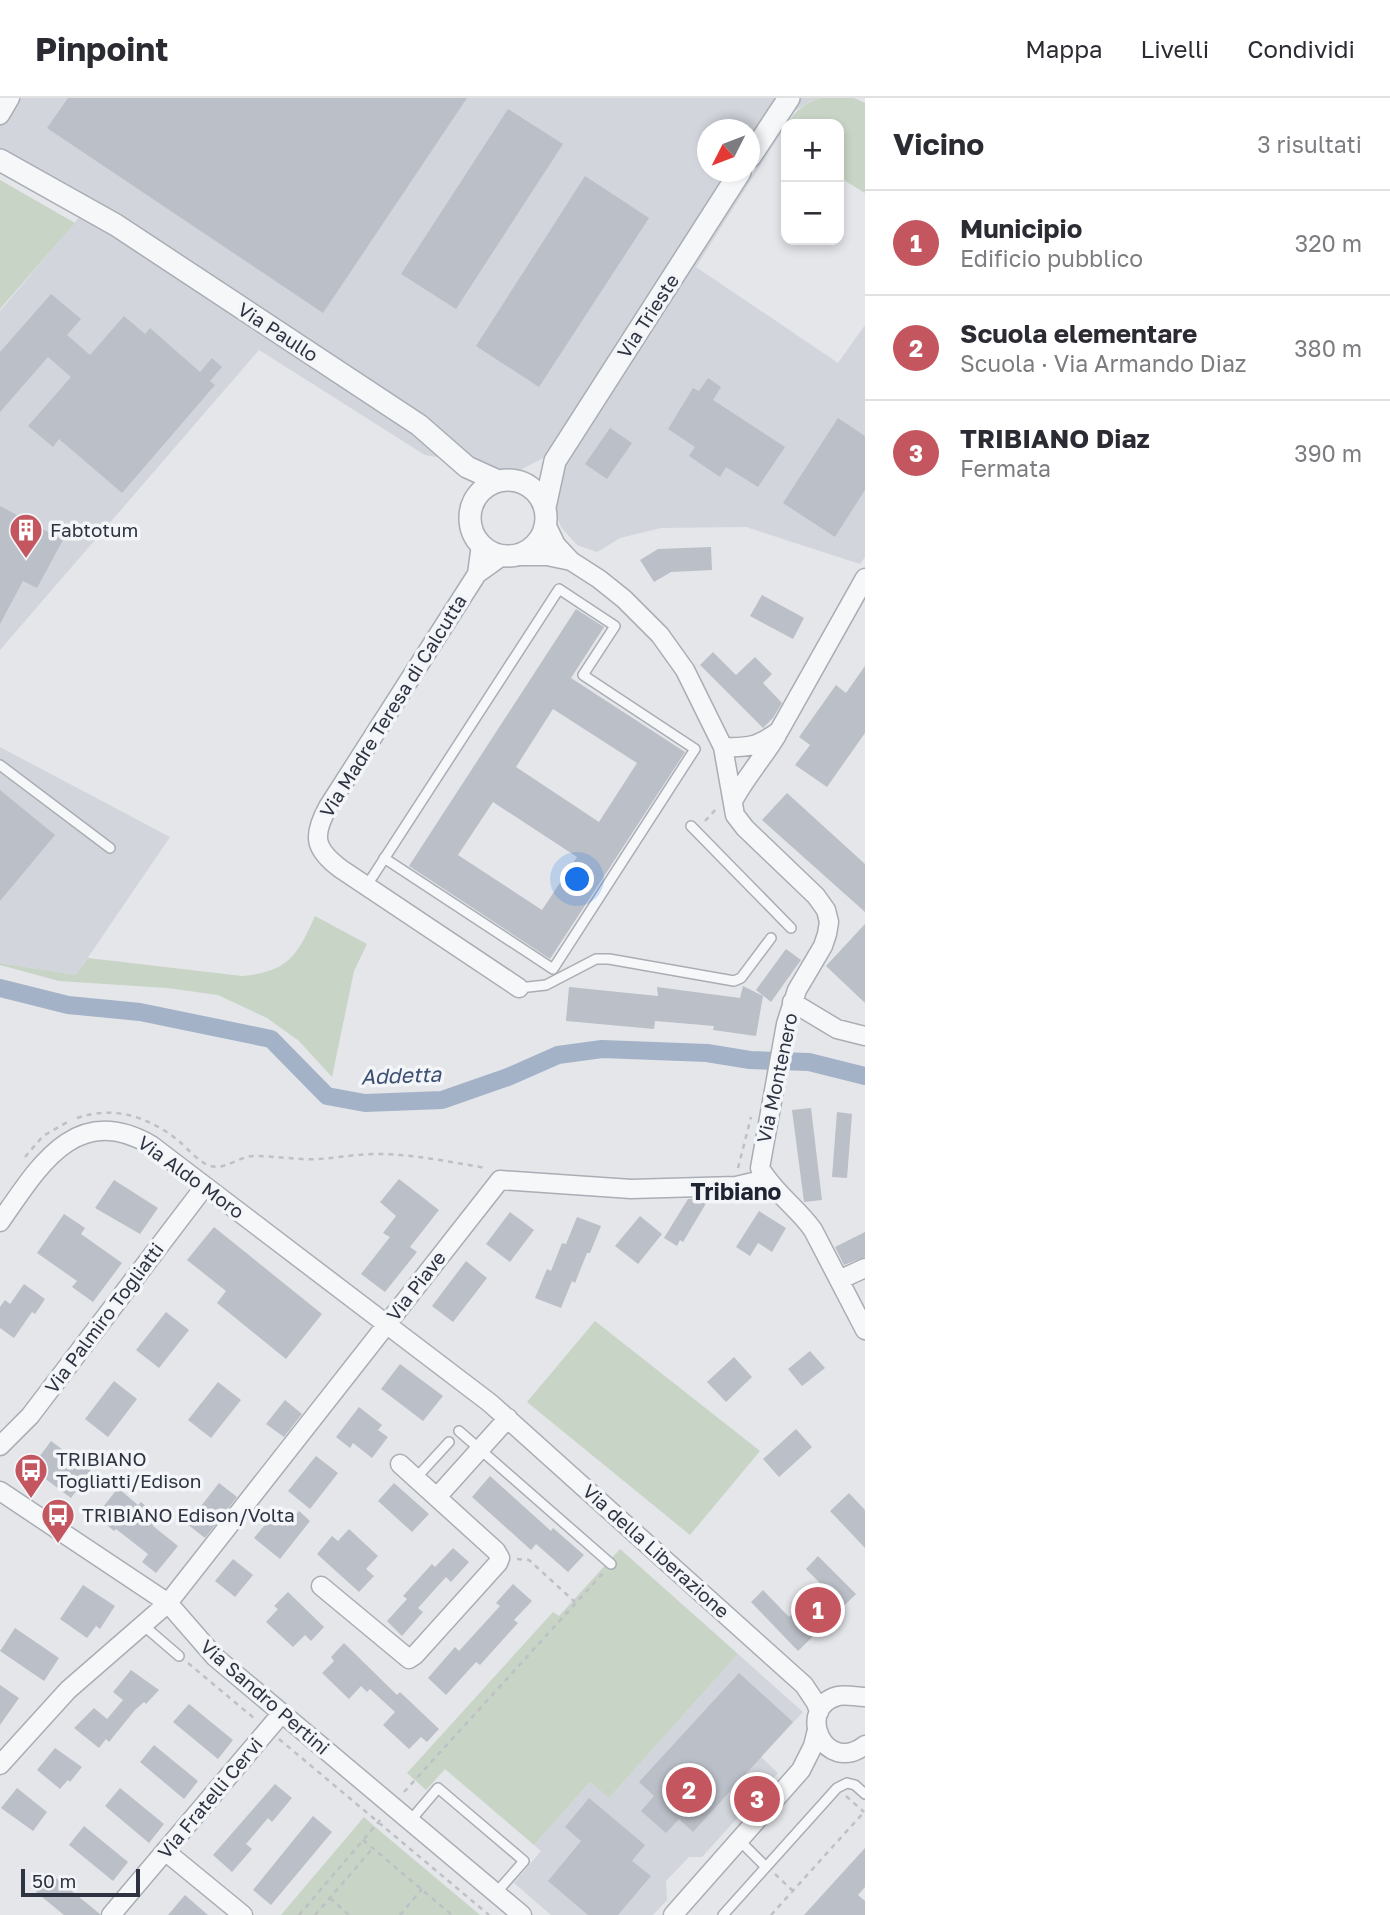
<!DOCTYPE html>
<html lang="it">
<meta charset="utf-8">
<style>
body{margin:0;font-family:"Golos Text",sans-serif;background:#f2f2f3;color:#2b2b33}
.controls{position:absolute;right:21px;top:21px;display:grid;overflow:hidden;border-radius:14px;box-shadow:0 4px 10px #0003}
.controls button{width:63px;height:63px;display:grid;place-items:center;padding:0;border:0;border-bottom:2px solid #e1e1e2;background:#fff;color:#2b2b33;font:35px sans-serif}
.compass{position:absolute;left:697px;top:21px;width:63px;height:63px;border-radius:50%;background:#fff;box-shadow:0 4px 10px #0003;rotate:228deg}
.scale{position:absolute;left:21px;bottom:18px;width:119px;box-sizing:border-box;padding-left:7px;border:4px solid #2d3341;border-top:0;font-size:19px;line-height:24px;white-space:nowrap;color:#2d3341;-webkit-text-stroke:5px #f3f5f8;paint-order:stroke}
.you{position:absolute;left:578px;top:782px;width:24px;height:24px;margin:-18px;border:5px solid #fff;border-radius:50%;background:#1a73e8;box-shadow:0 0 0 10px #1a73e833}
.badge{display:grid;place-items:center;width:46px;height:46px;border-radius:50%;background:#c3565e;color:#fff;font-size:23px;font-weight:700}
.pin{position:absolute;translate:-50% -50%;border:4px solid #fff;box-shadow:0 2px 7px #0006}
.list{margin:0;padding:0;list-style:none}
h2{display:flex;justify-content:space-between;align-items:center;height:91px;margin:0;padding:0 28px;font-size:30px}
h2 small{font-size:23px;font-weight:400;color:#7c7c81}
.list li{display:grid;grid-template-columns:46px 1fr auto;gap:21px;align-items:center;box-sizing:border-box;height:105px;padding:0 28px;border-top:2px solid #e1e1e2}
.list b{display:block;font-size:26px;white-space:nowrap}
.list p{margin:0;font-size:23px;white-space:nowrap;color:#7c7c81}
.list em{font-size:23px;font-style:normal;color:#7c7c81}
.map{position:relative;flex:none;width:865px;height:1817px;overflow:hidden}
header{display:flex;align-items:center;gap:42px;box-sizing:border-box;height:98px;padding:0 35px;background:#fff;border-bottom:2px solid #e1e1e2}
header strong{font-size:33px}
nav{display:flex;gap:38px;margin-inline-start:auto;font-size:24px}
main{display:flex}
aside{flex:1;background:#fff}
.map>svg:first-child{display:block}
</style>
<header>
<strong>Pinpoint</strong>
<nav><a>Mappa</a><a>Livelli</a><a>Condividi</a></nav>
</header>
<main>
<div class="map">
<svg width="865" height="1817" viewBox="0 0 865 1817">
<rect width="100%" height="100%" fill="#e4e6ea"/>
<path fill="#d2d5dc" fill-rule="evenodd" d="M 0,0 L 820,0 L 811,3 L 795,13 L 696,169 L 838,265 L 865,227 L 865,459 L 860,466 L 746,429 L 661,430 L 620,440 L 597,454 L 577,447 L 561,429 L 554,412 L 549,357 L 518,373 L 502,374 L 483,367 L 425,357 L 259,252 L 0,552 L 0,213 L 82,116 L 0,73 ZM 708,32 L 750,32 L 750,74 L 708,74 Z
M 0,649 L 170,739 L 76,877 L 0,865 Z
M 738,1556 L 803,1614 L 761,1659 L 778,1675 L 702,1759 L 689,1759 L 666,1783 L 667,1802 L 653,1817 L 551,1817 L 514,1785 L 541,1753 L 534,1747 L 590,1684 L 609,1700 Z"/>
<path fill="#c8d4c6" d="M 820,0 L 854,0 L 865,5 L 865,95 L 839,79 L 839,26 L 787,26 C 796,12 805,5 820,0 Z
M 0,82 L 75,125 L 0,211 Z
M 315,818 L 367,846 L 354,873 L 332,979 L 299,943 L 267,920 L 218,897 L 167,890 L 59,883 L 0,867 L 0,865 L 76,877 L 88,860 L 242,878 C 288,874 297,858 315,818 Z
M 595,1223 L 760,1353 L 690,1437 L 527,1304 Z
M 620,1451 L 738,1556 L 609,1700 L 590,1684 L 534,1747 L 445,1671 L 426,1692 L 407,1675 L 553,1514 L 559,1518 Z
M 364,1719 L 374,1728 L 480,1817 L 281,1817 Z"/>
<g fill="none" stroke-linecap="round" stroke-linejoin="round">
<path stroke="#a3b2c7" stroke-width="18" d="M 0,890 L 68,907 L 140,914 L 271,941 L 327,998 L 365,1005 L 442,1002 L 508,979 L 558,957 L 602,951 L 707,955 L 750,962 L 809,964 L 865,978"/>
</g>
<path fill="#bbbfc7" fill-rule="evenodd" d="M 68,0 L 467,0 L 323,215 L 47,30 Z
M 508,11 L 563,46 L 456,211 L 401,176 Z
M 585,78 L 649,120 L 539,289 L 476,248 Z
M 51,196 L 81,221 L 67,237 L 90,257 L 124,218 L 145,236 L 150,230 L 200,274 L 212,260 L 222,269 L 210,283 L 215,287 L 122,395 L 59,341 L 53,349 L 28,328 L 71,279 L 48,259 L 0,314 L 0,254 Z
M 708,280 L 721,289 L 713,302 L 785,349 L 758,389 L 726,369 L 720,379 L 689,358 L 695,349 L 668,331 L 693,290 L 699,293 Z
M 838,320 L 865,338 L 865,392 L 835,439 L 783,405 Z
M 610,330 L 632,345 L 607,381 L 585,366 Z
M 0,408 L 63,442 L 37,490 L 23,483 L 0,526 Z
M 711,449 L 712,472 L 671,474 L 654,484 L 640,462 L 658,451 Z
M 762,497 L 804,520 L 793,541 L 750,518 Z
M 576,511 L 604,529 L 571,580 L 685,654 L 550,861 L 409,768 ZM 553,611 L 637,665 L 599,724 L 516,669 ZM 493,704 L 577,759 L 542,812 L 458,757 Z
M 713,554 L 736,577 L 755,559 L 772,576 L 763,585 L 782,605 L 773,620 L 763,630 L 700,567 Z
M 865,568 L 865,635 L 827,689 L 795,667 L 810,647 L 799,639 L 836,587 L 846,595 Z
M 0,692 L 55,737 L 0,803 Z
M 787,695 L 865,766 L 865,814 L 762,722 Z
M 865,826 L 865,905 L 826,868 Z
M 786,851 L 801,862 L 771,904 L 756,892 Z
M 743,888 L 763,898 L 756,938 L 713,932 L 714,928 L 655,923 L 654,931 L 566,923 L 569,889 L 658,898 L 657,889 L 740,900 Z
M 811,1010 L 822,1102 L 804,1104 L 792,1012 Z
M 837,1014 L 852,1016 L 847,1080 L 832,1079 Z
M 399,1081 L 439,1112 L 410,1149 L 417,1154 L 385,1194 L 361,1176 L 390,1139 L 383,1135 L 396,1118 L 380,1104 Z
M 114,1082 L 158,1110 L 140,1136 L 95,1110 Z
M 706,1100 L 708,1102 L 683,1144 L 680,1142 L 677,1148 L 664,1140 L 688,1101 Z
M 759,1113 L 786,1130 L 772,1154 L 758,1145 L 750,1158 L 736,1149 Z
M 510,1114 L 534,1132 L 510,1164 L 486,1146 Z
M 64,1116 L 85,1130 L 81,1136 L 122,1165 L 93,1204 L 72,1189 L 77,1183 L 37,1155 Z
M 640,1118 L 662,1136 L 638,1166 L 615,1148 Z
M 577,1119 L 601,1128 L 590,1155 L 587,1155 L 575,1185 L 572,1183 L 561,1210 L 535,1200 L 547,1171 L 551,1173 L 562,1145 L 566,1146 Z
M 214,1129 L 322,1216 L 286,1261 L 217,1205 L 226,1193 L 187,1162 Z
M 865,1134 L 865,1159 L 844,1167 L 835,1149 Z
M 466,1163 L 487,1180 L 453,1224 L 432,1208 Z
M 24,1186 L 45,1201 L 35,1216 L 32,1214 L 14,1240 L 0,1230 L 0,1209 L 5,1202 L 10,1206 Z
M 166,1214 L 189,1232 L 159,1270 L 136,1252 Z
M 810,1253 L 825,1270 L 802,1288 L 788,1271 Z
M 734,1259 L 752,1279 L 726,1304 L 707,1284 Z
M 400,1266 L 443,1298 L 423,1323 L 381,1291 Z
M 114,1283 L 137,1301 L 108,1339 L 85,1321 Z
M 218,1284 L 241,1302 L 211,1340 L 188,1322 Z
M 285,1302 L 302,1316 L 284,1339 L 266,1326 Z
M 359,1309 L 382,1327 L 378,1332 L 388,1339 L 372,1360 L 353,1345 L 350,1350 L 336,1339 Z
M 796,1331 L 812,1349 L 779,1379 L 763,1361 Z
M 51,1343 L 91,1373 L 71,1400 L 31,1370 Z
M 316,1358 L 338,1375 L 310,1411 L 288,1393 Z
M 490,1378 L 551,1433 L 553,1430 L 584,1457 L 568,1474 L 536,1446 L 531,1452 L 472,1399 Z
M 219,1385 L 237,1399 L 205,1440 L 187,1426 Z
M 394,1385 L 429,1416 L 412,1434 L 378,1403 Z
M 118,1390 L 138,1407 L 141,1404 L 160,1420 L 153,1428 L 178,1448 L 156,1475 L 142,1464 L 148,1456 L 116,1431 L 114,1433 L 96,1418 Z
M 849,1395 L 865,1412 L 865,1450 L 830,1413 Z
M 299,1413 L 310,1423 L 280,1461 L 254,1440 L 273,1417 L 287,1428 Z
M 349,1431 L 378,1458 L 366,1471 L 374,1478 L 359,1494 L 317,1456 L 332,1438 L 338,1443 Z
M 453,1450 L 469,1464 L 451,1484 L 446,1479 L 418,1510 L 423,1514 L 402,1538 L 387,1523 L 407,1501 L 403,1498 L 432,1466 L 435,1469 Z
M 818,1458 L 856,1496 L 798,1553 L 751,1504 L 763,1492 L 789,1519 L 822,1487 L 806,1471 Z
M 233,1461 L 253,1477 L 235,1499 L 215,1483 Z
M 513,1486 L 532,1503 L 514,1522 L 518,1525 L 480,1567 L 476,1564 L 446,1597 L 428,1580 L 455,1549 L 459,1553 L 500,1508 L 496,1505 Z
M 83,1487 L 115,1508 L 100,1531 L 96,1528 L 87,1540 L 60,1521 Z
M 288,1494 L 324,1529 L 311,1543 L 305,1537 L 293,1549 L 266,1524 L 278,1511 L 274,1508 Z
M 15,1530 L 59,1560 L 44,1583 L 0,1553 Z
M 344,1545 L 397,1597 L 400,1594 L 439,1631 L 427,1644 L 421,1639 L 409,1651 L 383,1627 L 395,1614 L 370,1591 L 367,1594 L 361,1588 L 349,1601 L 322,1575 L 334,1563 L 331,1559 Z
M 131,1572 L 159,1592 L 146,1606 L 144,1604 L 135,1612 L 109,1644 L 106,1641 L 99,1650 L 74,1630 L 94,1610 L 107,1621 L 123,1602 L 113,1594 Z
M 739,1575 L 793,1624 L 693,1734 L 679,1721 L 666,1735 L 641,1713 L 654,1698 L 639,1684 Z
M 0,1587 L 19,1600 L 0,1627 Z
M 189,1606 L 233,1642 L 218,1661 L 173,1624 Z
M 154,1647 L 198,1683 L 184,1701 L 140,1664 Z
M 55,1650 L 82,1669 L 70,1684 L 68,1682 L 60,1691 L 37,1672 Z
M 275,1686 L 292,1700 L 272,1724 L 268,1720 L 246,1746 L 252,1751 L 232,1774 L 213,1757 Z
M 17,1690 L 47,1714 L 33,1733 L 1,1710 Z
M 120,1690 L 164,1726 L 149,1745 L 105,1708 Z
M 589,1700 L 645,1747 L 632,1763 L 651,1778 L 618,1817 L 588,1817 L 548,1783 L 581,1743 L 565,1729 Z
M 313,1718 L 332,1734 L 271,1807 L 253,1792 Z
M 84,1728 L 128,1764 L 113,1783 L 69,1747 Z
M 865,1750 L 865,1789 L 858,1797 L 865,1803 L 865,1817 L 804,1817 Z
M 51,1776 L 100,1816 L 100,1817 L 64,1817 L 36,1794 Z
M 185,1797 L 208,1817 L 168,1817 Z"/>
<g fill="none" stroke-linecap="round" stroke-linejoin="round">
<defs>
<path id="service" d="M 0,667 L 110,750
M 691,728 L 791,830
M 366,788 L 373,778 L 559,491 L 615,528 L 583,577 L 695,651 L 553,871 L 384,760
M 519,890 L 546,887 L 596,861 L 609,861 L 734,883 L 741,880 L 771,840
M 459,1333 L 611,1466
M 416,1380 L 449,1344
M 143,1527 L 179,1558
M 410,1723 L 438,1690 L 524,1763 L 496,1795
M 739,1742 L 766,1769
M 723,1817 L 837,1690 L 847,1685 L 855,1687 L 865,1696"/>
<path id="minor" d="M 0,17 L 10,0
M 546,426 L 556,447 L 571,463 L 599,481 L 624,501 L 660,537 L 685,572 L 723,649 L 735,717 L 745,730 L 816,798 L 826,812 L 829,824 L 827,836 L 823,848 L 797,892 L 786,926 L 760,1070 C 774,1095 797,1109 813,1132 L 865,1232
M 481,447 L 477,476 L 502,458
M 514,458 L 547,458 L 571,463
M 477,476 L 328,709 C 312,738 314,751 341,771 L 519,890
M 723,649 C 750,650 758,648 779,633 L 865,480
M 733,703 C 745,680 763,660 777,637
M 792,904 L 837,931 L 865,938
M 0,1124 C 38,1070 75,1003 151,1047 L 490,1305 L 804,1587 L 816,1605 L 819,1614
M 839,1182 L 865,1170
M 0,1348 L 30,1318 L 205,1088
M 0,1393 L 168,1505 L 215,1559 L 522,1817
M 437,1399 L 508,1320
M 321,1488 L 409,1561 L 415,1557 L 498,1465 L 500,1460 L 496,1453 L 400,1366
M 865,1599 C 856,1599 847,1596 838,1598 C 794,1610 825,1678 865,1647
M 0,1667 L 68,1592 L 168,1505 L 500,1082 L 631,1091 L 736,1088 L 766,1081
M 165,1753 L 243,1817
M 111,1817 L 282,1615
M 673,1817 L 801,1672 L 813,1648 L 817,1632"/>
<path id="tertiary" d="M 750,59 L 789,0
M 0,62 L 116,127 L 419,327 L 467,369 L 498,383
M470 420a38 38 0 1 1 76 0a38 38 0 1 1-76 0Z
M 545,409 L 555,363 L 740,74"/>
</defs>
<use href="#service" stroke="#a9adb4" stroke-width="12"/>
<use href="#minor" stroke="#a9adb4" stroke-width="21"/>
<use href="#tertiary" stroke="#a9adb4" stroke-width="24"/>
<path stroke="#bec0c5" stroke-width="2.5" stroke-dasharray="5 5" stroke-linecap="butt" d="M 705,723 L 717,710
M 77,1020 C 114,1007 150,1019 180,1044 C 188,1051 199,1064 208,1067 C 224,1074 238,1058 254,1058 C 275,1058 296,1062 318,1061 C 337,1060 356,1056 376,1056 C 413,1056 450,1064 486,1070
M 25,1059 L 43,1038 L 71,1022
M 738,1070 L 751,1019
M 517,1461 L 529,1462 L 575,1504
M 188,1565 L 255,1621
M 279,1641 L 489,1817
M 404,1694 L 604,1474
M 846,1698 L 864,1714
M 363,1742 L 452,1817
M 775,1776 L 793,1793
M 330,1800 L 349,1817
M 299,1817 L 381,1721
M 315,1817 L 373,1750
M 400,1817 L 422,1791
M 771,1817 L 865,1713"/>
<use href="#service" stroke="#f6f7f9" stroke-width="9"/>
<use href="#minor" stroke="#f6f7f9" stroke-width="18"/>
<use href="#tertiary" stroke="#f6f7f9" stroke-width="21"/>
</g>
<defs>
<symbol id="building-pin" viewBox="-11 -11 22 30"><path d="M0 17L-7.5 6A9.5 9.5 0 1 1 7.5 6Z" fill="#c3565e" stroke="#f3f5f8"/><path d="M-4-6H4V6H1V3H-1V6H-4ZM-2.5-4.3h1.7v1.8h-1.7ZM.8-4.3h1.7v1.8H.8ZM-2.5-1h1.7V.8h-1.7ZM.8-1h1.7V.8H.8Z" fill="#fff"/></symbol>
<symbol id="bus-pin" viewBox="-11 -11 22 30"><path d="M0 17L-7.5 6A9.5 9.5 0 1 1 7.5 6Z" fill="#c3565e" stroke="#f3f5f8"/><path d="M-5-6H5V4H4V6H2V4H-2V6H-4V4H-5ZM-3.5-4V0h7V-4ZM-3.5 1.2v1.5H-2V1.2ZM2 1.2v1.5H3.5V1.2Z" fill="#fff"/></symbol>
</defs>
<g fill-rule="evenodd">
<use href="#building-pin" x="7" y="413" width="38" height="52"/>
<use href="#bus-pin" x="12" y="1353" width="38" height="52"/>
<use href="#bus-pin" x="39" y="1398" width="38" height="52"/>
</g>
<g text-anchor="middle" stroke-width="7" stroke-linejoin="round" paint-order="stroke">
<g font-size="19" fill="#2d3341" stroke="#f3f5f8">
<text transform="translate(648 218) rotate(-57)" y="7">Via Trieste</text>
<text transform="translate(278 234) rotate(33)" y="7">Via Paullo</text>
<text transform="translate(393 608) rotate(-58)" y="7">Via Madre Teresa di Calcutta</text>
<text transform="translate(777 980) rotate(-78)" y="7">Via Montenero</text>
<text transform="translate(191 1079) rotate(36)" y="7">Via Aldo Moro</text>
<text transform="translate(416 1188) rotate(-52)" y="7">Via Piave</text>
<text transform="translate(104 1220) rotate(-53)" y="7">Via Palmiro Togliatti</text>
<text transform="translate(656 1453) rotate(42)" y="7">Via della Liberazione</text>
<text transform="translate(265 1599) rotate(41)" y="7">Via Sandro Pertini</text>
<text transform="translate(210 1700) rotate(-50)" y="7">Via Fratelli Cervi</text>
</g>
<g font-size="19" fill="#2d3341" stroke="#f3f5f8" text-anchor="start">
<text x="50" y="439">Fabtotum</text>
<text x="56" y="1368">TRIBIANO<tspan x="56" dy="22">Togliatti/Edison</tspan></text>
<text x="82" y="1424">TRIBIANO Edison/Volta</text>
</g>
<g font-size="21" font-style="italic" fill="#3b4f72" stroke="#f3f5f8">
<text transform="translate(401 978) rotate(-2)" y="7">Addetta</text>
</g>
<g font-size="23" font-weight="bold" fill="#1f2432" stroke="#f3f5f8">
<text x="736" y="1102">Tribiano</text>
</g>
</g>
</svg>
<div class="controls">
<button>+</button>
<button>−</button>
</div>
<svg class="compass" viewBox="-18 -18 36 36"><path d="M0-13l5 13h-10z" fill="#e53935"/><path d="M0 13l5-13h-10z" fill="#7c7c81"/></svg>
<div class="scale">50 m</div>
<div class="you"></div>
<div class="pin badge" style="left:818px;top:1512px">1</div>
<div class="pin badge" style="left:689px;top:1692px">2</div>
<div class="pin badge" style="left:757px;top:1701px">3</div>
</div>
<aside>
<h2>Vicino<small>3 risultati</small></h2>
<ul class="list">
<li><span class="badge">1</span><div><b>Municipio</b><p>Edificio pubblico</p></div><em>320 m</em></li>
<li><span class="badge">2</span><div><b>Scuola elementare</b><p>Scuola · Via Armando Diaz</p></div><em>380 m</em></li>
<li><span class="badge">3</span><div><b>TRIBIANO Diaz</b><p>Fermata</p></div><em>390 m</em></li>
</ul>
</aside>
</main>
